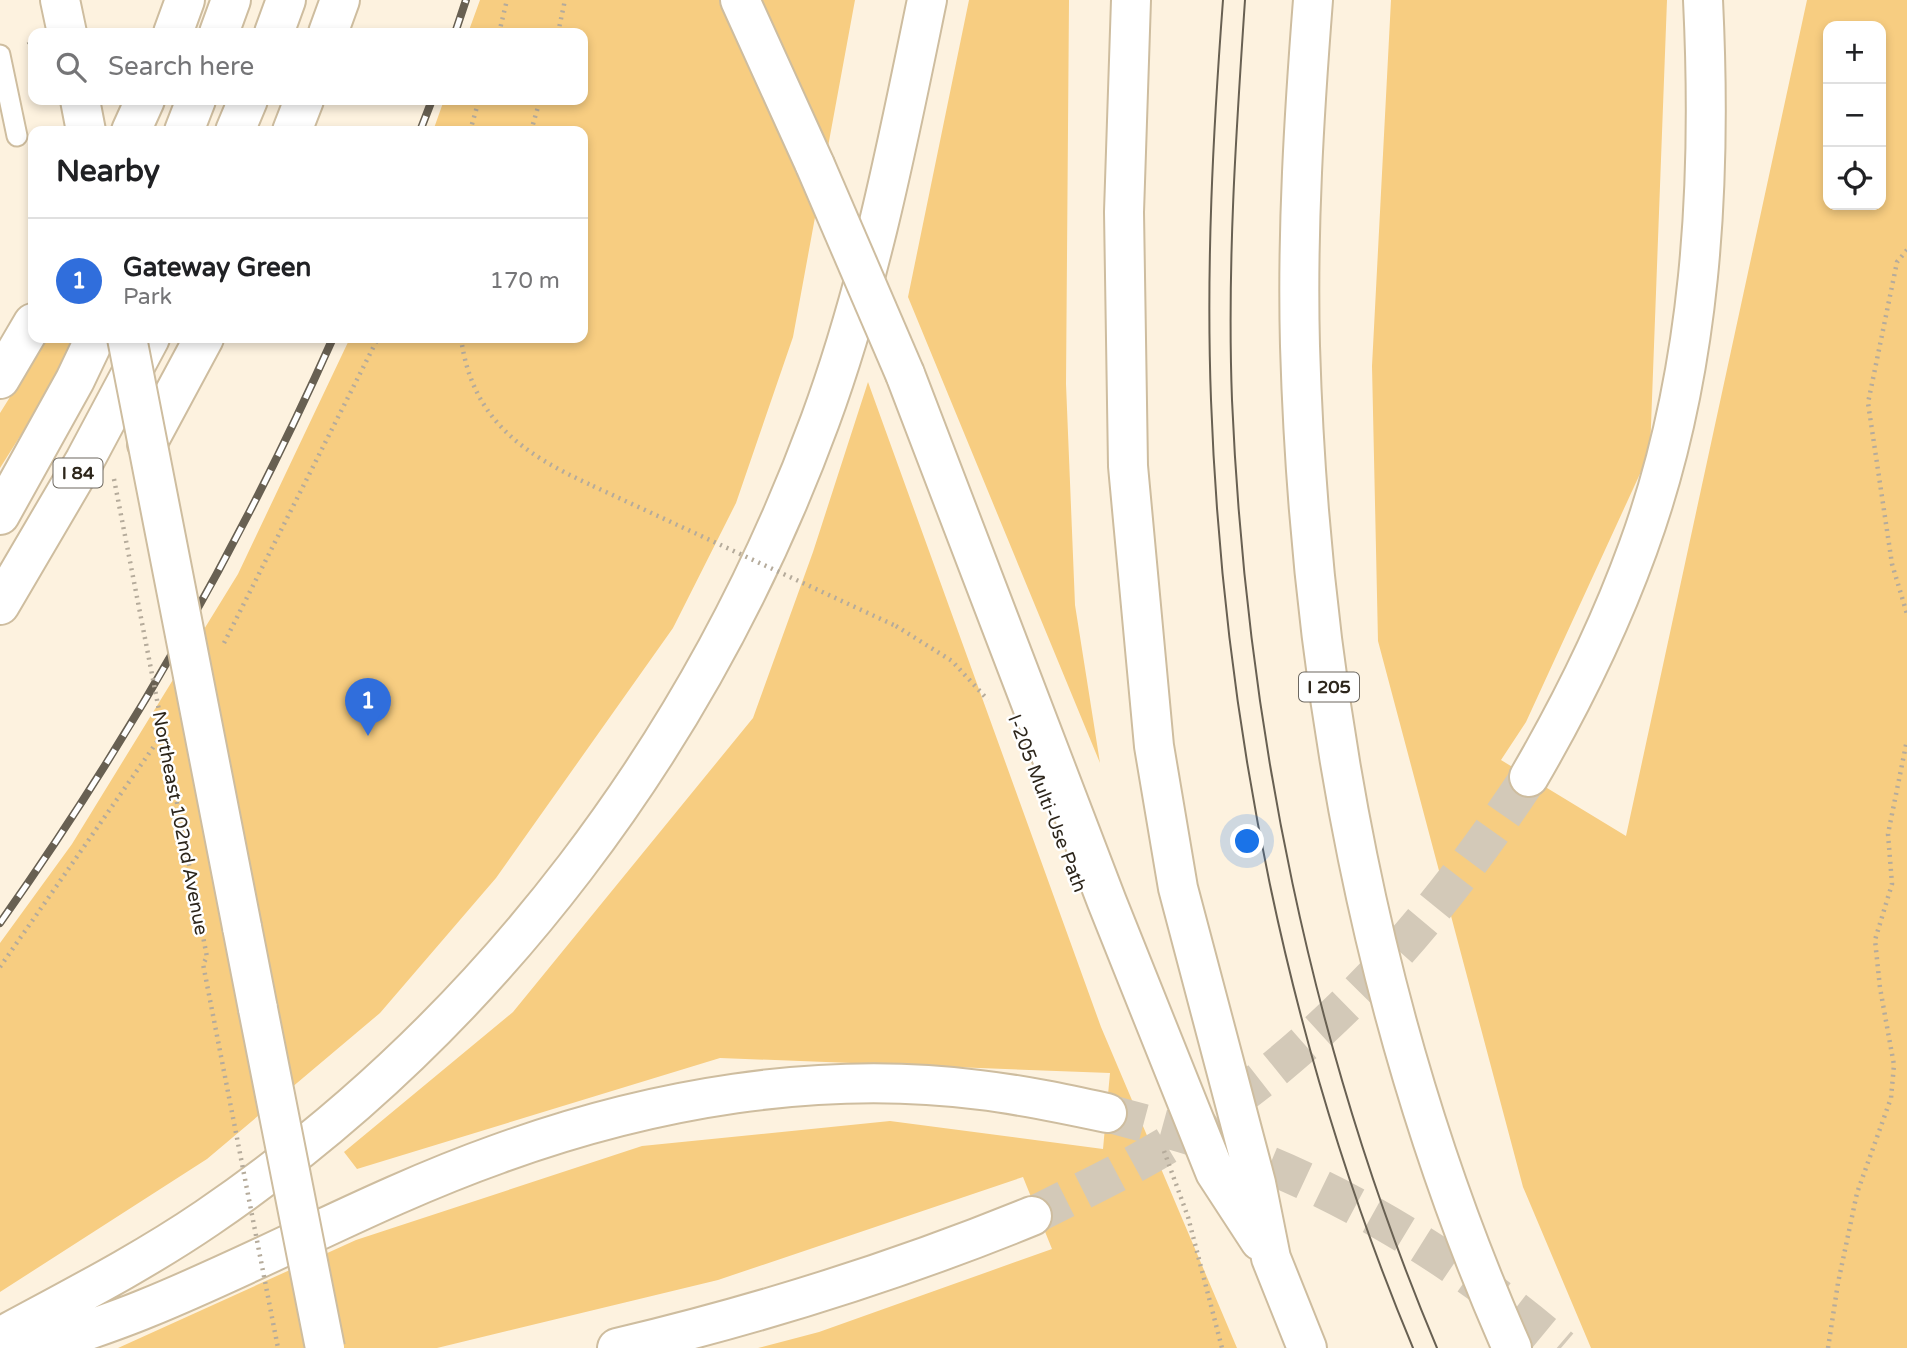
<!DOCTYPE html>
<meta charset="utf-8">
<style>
body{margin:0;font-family:"Varela Round",sans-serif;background:#f6f6f6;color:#202124}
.controls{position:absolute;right:21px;top:21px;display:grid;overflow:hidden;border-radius:14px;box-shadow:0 4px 10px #0003}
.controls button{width:63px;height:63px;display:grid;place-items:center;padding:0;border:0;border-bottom:2px solid #e0e0e0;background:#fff;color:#202124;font:35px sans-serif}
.you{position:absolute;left:1248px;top:842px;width:24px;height:24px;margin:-18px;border:5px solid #fff;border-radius:50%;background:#1a73e8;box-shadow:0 0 0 10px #1a73e833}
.badge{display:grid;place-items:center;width:46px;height:46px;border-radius:50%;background:#306edc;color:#fff;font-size:23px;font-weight:700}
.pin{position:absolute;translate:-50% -58px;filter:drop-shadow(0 2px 4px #0008)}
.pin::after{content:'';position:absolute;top:37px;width:24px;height:21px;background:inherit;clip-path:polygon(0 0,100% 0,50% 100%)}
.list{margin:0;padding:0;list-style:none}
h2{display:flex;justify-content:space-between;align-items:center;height:91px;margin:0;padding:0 28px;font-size:30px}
h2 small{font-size:23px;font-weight:400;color:#757577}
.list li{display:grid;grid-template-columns:46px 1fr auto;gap:21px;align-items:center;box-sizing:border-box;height:126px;padding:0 28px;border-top:2px solid #e0e0e0}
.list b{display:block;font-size:26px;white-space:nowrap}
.list p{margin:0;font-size:23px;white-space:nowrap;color:#757577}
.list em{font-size:23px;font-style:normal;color:#757577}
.icon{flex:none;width:38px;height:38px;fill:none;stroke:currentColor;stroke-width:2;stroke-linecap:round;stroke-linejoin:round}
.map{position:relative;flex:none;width:1907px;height:1348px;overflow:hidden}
.search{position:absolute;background:#fff;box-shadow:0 4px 10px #0003;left:28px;top:28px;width:560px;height:77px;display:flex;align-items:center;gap:18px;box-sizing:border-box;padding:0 24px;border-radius:14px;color:#757577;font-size:26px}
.panel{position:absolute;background:#fff;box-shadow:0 4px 10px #0003;left:28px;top:126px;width:560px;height:217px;border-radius:14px}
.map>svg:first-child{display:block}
</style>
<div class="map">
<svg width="1907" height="1348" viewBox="0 0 1907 1348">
<rect width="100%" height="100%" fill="#fdf2df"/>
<path fill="#f7cd81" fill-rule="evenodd" d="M 480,0 L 855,0 L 793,337 L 736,503 L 673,628 L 496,878 L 380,1013 L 207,1159 L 0,1292 L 0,943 L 72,844 L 238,574 L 350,338 L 583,338 L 583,131 L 433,131 L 444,100 L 583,100 L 583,33 L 468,33 Z
M 969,0 L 1069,0 L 1066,384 L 1075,605 L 1100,763 L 908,297 Z
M 1391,0 L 1667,0 L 1650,452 L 1526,722 L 1501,760 L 1626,836 L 1807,0 L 1907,0 L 1907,1348 L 1591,1348 L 1523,1187 L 1378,641 L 1372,366 ZM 1828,26 L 1881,26 L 1881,205 L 1828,205 Z
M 47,338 L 71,338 L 74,351 L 0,468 L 0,413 Z
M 868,382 L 1101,1027 L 1237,1348 L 758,1348 L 819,1332 L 1052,1249 L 1023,1177 L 718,1280 L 437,1348 L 118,1348 L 356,1240 L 642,1146 L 890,1121 L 1103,1149 L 1110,1073 L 720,1058 L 357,1169 L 344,1152 L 513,1012 L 753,718 L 813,552 Z"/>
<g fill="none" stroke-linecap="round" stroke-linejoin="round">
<path stroke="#d3c9b8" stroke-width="38" stroke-dasharray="38 19" stroke-linecap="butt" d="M 1107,1113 C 1138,1122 1169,1129 1199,1139 C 1333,1183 1455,1257 1561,1348
M 1032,1216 C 1085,1189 1140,1164 1191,1130 C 1335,1035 1435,919 1529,777"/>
<defs>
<path id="lane" d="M 0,55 L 17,136"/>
<path id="secondary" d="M 60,0 L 67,33
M 80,100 L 86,131
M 242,927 L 258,1009"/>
<path id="highway" d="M 740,0 L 815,165
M 1131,0 L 1124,212 L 1128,466 L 1154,746 L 1178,888 L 1256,1183 L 1271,1258 L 1307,1348
M 1313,0 C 1304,115 1297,230 1300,346 C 1310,687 1373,1034 1512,1348
M 173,33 L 185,0
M 219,33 L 231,0
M 274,33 L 286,0
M 328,33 L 340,0
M 131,131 L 145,100
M 184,131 L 196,100
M 235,131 L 248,100
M 292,131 L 304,100
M 905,374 L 1107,902 L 1215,1172 L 1260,1241
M 0,379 L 33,323
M 147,444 L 204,338
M 0,515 L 75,380 L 95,338
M 0,605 L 85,460 L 150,338
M 1529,777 C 1572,703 1609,628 1638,548 C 1702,373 1712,184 1703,0
M 0,1337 C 70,1299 141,1263 207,1218 C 490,1025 702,741 820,421 C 870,285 898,141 927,0
M 36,1348 C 73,1335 111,1323 147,1308 C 265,1260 377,1197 498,1154 C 649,1099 819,1069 980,1090 C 1023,1095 1065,1104 1107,1113
M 617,1348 C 760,1314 895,1272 1032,1216"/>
</defs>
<use href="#lane" stroke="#cebd9f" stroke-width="23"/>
<use href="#secondary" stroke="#cebd9f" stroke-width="42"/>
<use href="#highway" stroke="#cebd9f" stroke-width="42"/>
<path stroke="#b5ab9b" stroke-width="4.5" stroke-dasharray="2 5" stroke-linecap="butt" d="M 499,33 L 507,0
M 558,33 L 565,0
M 29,42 L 33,64
M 470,131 L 479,100
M 531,131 L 540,100
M 1907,250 L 1897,262 L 1868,403 L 1892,564 L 1907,614
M 461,338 C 472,420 523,454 593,486
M 896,626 L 952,661 L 988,700
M 224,643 L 378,338
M 0,967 L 166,729
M 1164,1151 L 1188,1217 L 1222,1348
M 1828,1348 L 1838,1283 L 1857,1193 L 1891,1098 L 1894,1065 L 1880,988 L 1875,940 L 1892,884 L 1888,834 L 1907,740"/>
<use href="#lane" stroke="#fff" stroke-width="19"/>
<use href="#secondary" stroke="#fff" stroke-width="38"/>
<use href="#highway" stroke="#fff" stroke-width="38"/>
<path stroke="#686052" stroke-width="2" d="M 1223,0 C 1213,133 1206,266 1211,400 C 1223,723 1288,1049 1413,1348
M 1245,0 C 1236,133 1227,267 1232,400 C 1246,724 1311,1049 1437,1348"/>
<defs>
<path id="rail" d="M 455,33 L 466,0
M 420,131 L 432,100
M 0,923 C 130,739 241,544 333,338"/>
</defs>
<use href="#rail" stroke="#686052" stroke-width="8"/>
<use href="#rail" stroke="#fff" stroke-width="5" stroke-dasharray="16" stroke-linecap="butt"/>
<defs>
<path id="secondary-bridge" d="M 127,338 L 242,927
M 258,1009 L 325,1348"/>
<path id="highway-bridge" d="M 815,165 L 905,374"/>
</defs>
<use href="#secondary-bridge" stroke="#cebd9f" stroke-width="42" stroke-linecap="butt"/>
<use href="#highway-bridge" stroke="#cebd9f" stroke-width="42" stroke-linecap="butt"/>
<path stroke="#b5ab9b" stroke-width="4.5" stroke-dasharray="2 5" stroke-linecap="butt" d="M 114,479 L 207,957 L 203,964 L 278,1348
M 593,486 L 896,626"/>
<use href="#secondary-bridge" stroke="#fff" stroke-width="38"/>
<use href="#highway-bridge" stroke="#fff" stroke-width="38"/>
</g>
<g text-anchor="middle" stroke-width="5" stroke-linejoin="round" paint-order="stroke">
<g fill="#fff" stroke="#6c675f" stroke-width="2">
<rect x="53.5" y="458.5" width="49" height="29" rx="5"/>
<rect x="1299" y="672.5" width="60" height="29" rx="5"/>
</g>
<g font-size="18" font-weight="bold" fill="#2d261b">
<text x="78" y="479">I 84</text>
<text x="1329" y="693">I 205</text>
</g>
<g font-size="19" fill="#2d261b" stroke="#fff">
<text transform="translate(1048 803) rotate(69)" y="7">I-205 Multi-Use Path</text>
<text transform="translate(181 823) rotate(79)" y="7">Northeast 102nd Avenue</text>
</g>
</g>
</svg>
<div class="controls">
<button>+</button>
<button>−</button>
<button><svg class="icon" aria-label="locate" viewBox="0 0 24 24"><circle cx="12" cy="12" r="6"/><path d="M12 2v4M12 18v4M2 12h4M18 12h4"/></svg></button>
</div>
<div class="you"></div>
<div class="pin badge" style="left:368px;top:736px">1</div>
<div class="search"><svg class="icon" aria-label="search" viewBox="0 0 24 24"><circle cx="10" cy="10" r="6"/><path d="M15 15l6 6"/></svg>Search here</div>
<section class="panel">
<h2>Nearby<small></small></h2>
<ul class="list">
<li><span class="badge">1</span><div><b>Gateway Green</b><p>Park</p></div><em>170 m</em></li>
</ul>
</section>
</div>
